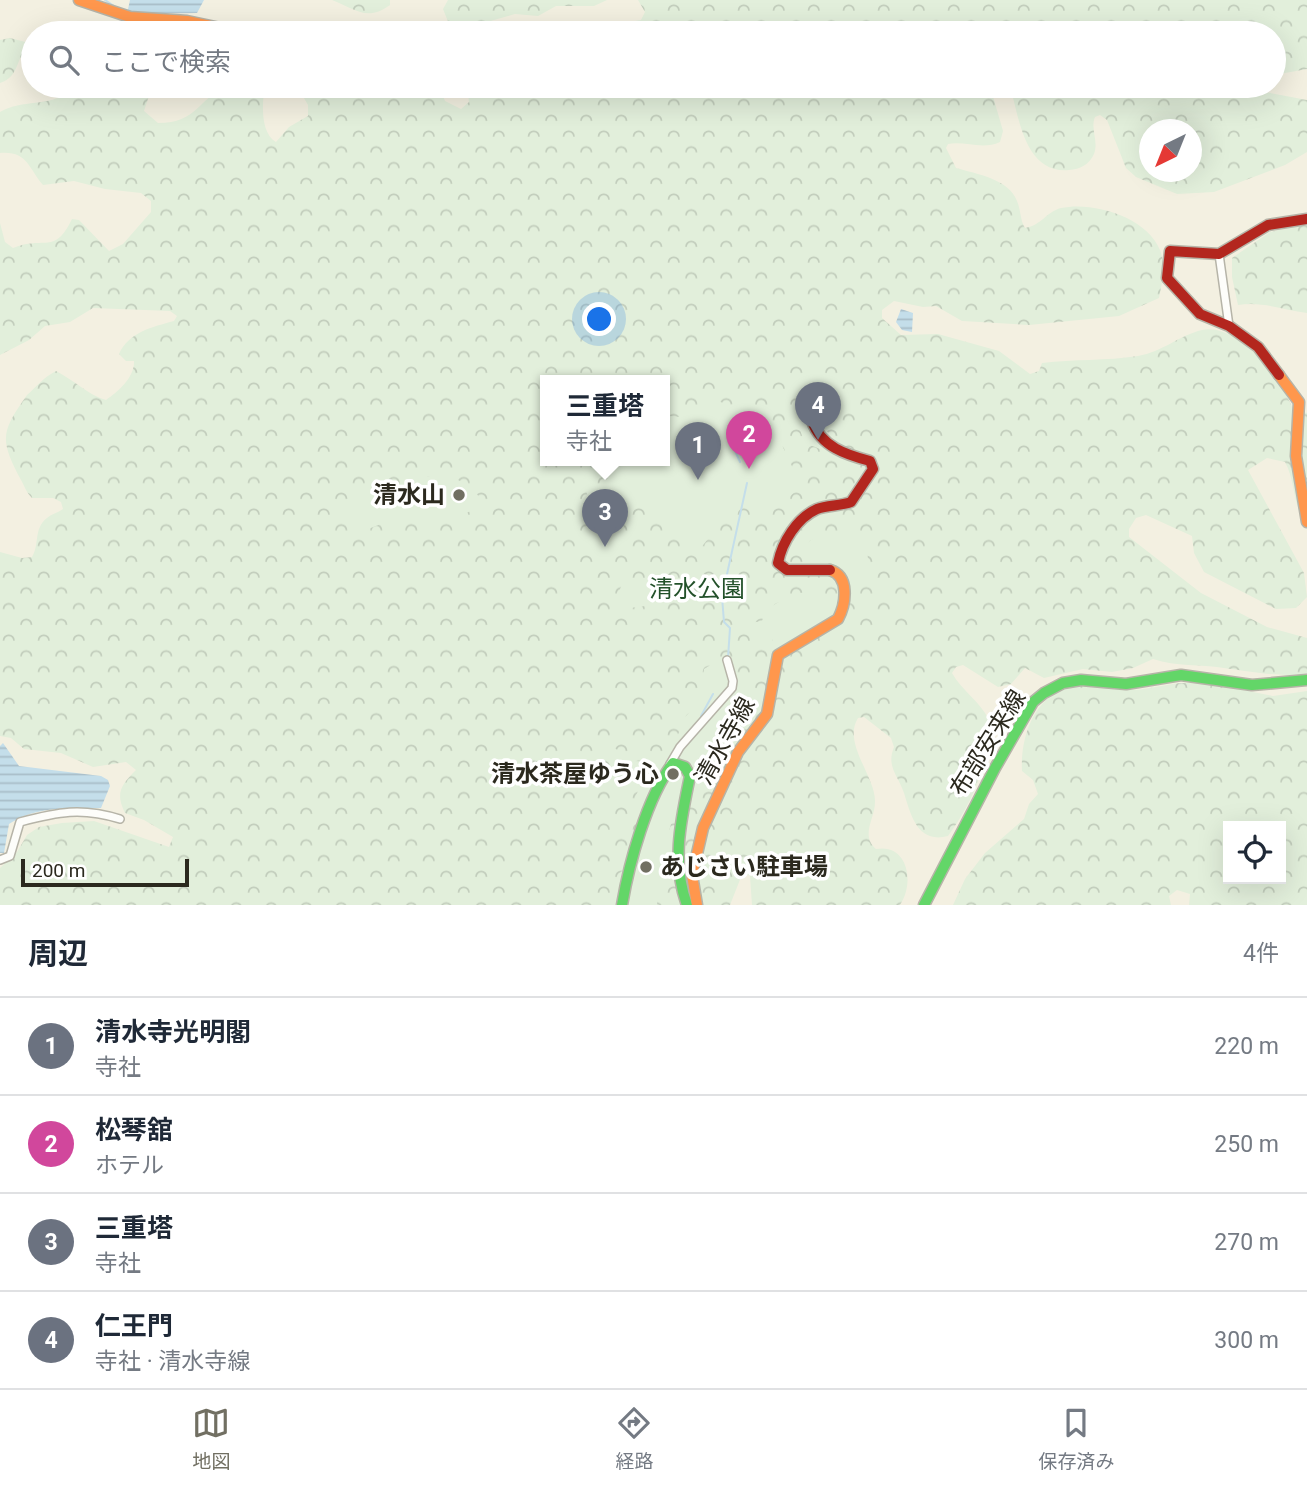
<!DOCTYPE html>
<html lang="ja">
<meta charset="utf-8">
<style>
body{margin:0;font-family:Roboto,"Noto Sans JP",sans-serif;background:#f2f2f3;color:#1f2937}
.controls{position:absolute;right:21px;bottom:21px;display:grid;overflow:hidden;border-radius:0px;box-shadow:0 7px 28px #0002}
.controls button{width:63px;height:63px;display:grid;place-items:center;padding:0;border:0;border-bottom:2px solid #e0e1e3;background:#fff;color:#1f2937;font:35px sans-serif}
.compass{position:absolute;left:1139px;top:119px;width:63px;height:63px;border-radius:50%;background:#fff;box-shadow:0 7px 28px #0002;rotate:223deg}
.scale{position:absolute;left:21px;bottom:18px;width:168px;box-sizing:border-box;padding-left:7px;border:4px solid #2b291e;border-top:0;font-size:19px;line-height:24px;white-space:nowrap;color:#2b291e;-webkit-text-stroke:5px #fff;paint-order:stroke}
.you{position:absolute;left:600px;top:320px;width:24px;height:24px;margin:-18px;border:5px solid #fff;border-radius:50%;background:#1a73e8;box-shadow:0 0 0 10px #1a73e833}
.badge{display:grid;place-items:center;width:46px;height:46px;border-radius:50%;background:#716f62;color:#fff;font-size:23px;font-weight:700}
.pin{position:absolute;translate:-50% -58px;filter:drop-shadow(0 2px 4px #0008)}
.pin::after{content:'';position:absolute;top:37px;width:24px;height:21px;background:inherit;clip-path:polygon(0 0,100% 0,50% 100%)}
.popup{position:absolute;left:540px;top:375px;width:130px;height:91px;box-sizing:border-box;display:grid;place-content:center;border-radius:0px;background:#fff;filter:drop-shadow(0 2px 5px #0005);font-size:23px;white-space:nowrap;color:#747a83}
.popup b{font-size:26px;color:#1f2937}
.popup::after{content:'';position:absolute;left:50%;top:100%;margin-left:-14px;border:14px solid transparent;border-top-color:#fff}
.list{margin:0;padding:0;list-style:none}
h2{display:flex;justify-content:space-between;align-items:center;height:91px;margin:0;padding:0 28px;font-size:30px}
h2 small{font-size:23px;font-weight:400;color:#747a83}
.list li{display:grid;grid-template-columns:46px 1fr auto;gap:21px;align-items:center;box-sizing:border-box;height:98px;padding:0 28px;border-top:2px solid #e0e1e3}
.list b{display:block;font-size:26px;white-space:nowrap}
.list p{margin:0;font-size:23px;white-space:nowrap;color:#747a83}
.list em{font-size:23px;font-style:normal;color:#747a83}
.icon{flex:none;width:38px;height:38px;fill:none;stroke:currentColor;stroke-width:2;stroke-linecap:round;stroke-linejoin:round}
.map{position:relative;flex:none;width:1307px;height:905px;overflow:hidden}
.search{position:absolute;background:#fff;box-shadow:0 7px 28px #0002;left:21px;right:21px;top:21px;height:77px;display:flex;align-items:center;gap:18px;box-sizing:border-box;padding:0 24px;border-radius:38px;color:#747a83;font-size:26px}
.sheet{height:483px;background:#fff}
nav{display:flex;justify-content:space-around;align-items:center;box-sizing:border-box;height:98px;border-top:2px solid #e0e1e3;background:#fff;font-size:19px;color:#747a83}
nav a{display:grid;justify-items:center;gap:4px}
nav .on{color:#716f62}
.map>svg:first-child{display:block}
</style>
<div class="map">
<svg width="1307" height="905" viewBox="0 0 1307 905">
<defs>
<pattern id="forest-crowns" width="20" height="18" patternUnits="userSpaceOnUse" patternTransform="scale(1.75)"><rect width="20" height="18" fill="#e2efdb"/><path d="M2 6a3 3 0 1 1 6 0M12 15a3 3 0 1 1 6 0" fill="none" stroke="#c2cdbc"/></pattern>
<pattern id="water-rules" width="6" height="5" patternUnits="userSpaceOnUse" patternTransform="scale(1.75)"><rect width="6" height="5" fill="#c4deea"/><path d="M0 2.5h6" fill="none" stroke="#a9bec8"/></pattern>
</defs>
<rect width="100%" height="100%" fill="#f3f0e1"/>
<path fill="#e2efdb" fill-rule="evenodd" d="M 793,314 L 892,572 L 710,905 L 551,905 L 397,546 L 342,530 L 346,486 L 506,389 ZM 546,381 L 664,381 L 664,461 L 546,461 Z"/>
<path fill="url(#forest-crowns)" fill-rule="evenodd" d="M 332,0 L 390,0 L 390,5 C 367,22 355,9 332,0 Z
M 448,0 L 607,0 L 594,6 L 556,6 L 538,16 L 515,14 L 469,27 L 454,27 L 449,24 L 443,9 Z
M 638,0 L 1307,0 L 1307,69 L 1274,75 L 1274,33 L 566,33 L 641,20 L 645,12 Z
M 10,38 L 33,44 L 33,56 L 27,49 C 15,60 19,77 0,83 L 0,40 Z
M 69,86 L 165,86 L 149,96 L 144,111 L 158,123 C 198,123 197,99 226,87 C 236,83 254,86 265,86 C 262,102 260,133 276,142 L 289,127 L 308,116 L 308,105 L 297,86 L 372,86 C 384,101 405,98 419,86 L 439,86 L 445,101 L 461,109 L 469,102 L 467,86 L 990,86 L 1003,131 L 1000,142 C 983,150 965,141 948,144 L 946,148 L 956,168 C 977,174 1009,179 1017,201 C 1021,210 1020,220 1025,228 C 1042,225 1046,212 1061,208 C 1093,201 1147,217 1160,250 C 1166,265 1162,284 1159,298 L 1119,316 L 1029,325 L 962,321 L 936,306 L 923,307 L 894,301 L 882,310 L 882,318 L 901,335 L 938,334 L 999,351 L 1030,374 L 1039,371 L 1042,363 C 1074,359 1106,361 1138,356 C 1162,352 1180,335 1202,330 C 1239,322 1281,380 1293,409 L 1307,413 L 1307,524 C 1292,506 1296,482 1285,462 L 1267,458 L 1248,470 L 1304,573 L 1307,597 L 1296,608 L 1276,609 L 1204,572 L 1194,553 L 1192,536 L 1146,515 L 1136,518 L 1129,529 L 1129,537 L 1201,593 L 1267,627 L 1307,638 L 1307,674 C 1276,677 1254,672 1224,668 C 1199,664 1177,667 1153,659 L 1133,668 L 1112,672 L 1083,669 L 1044,678 L 1025,668 L 1011,684 L 998,687 L 963,665 L 956,667 L 952,673 C 962,691 980,701 989,720 C 992,727 990,734 988,741 C 982,778 970,806 948,836 C 918,844 911,816 904,793 C 898,775 886,767 894,747 L 891,738 L 864,717 L 858,718 C 842,743 876,777 875,802 C 875,819 860,835 876,849 C 908,843 915,883 900,905 L 752,905 L 750,876 L 743,872 L 730,905 L 657,905 C 657,869 669,823 684,790 C 699,757 760,702 731,662 L 719,660 L 704,669 L 700,702 L 685,717 L 673,747 L 667,758 L 660,762 L 634,761 L 610,745 L 605,747 L 607,755 C 622,760 636,768 642,784 L 636,795 L 647,813 L 626,867 L 618,875 L 620,888 L 610,905 L 581,905 L 569,894 L 562,900 L 561,905 L 0,905 L 0,868 L 17,852 L 27,835 L 39,827 L 62,823 L 94,821 L 169,847 L 173,837 L 144,820 L 125,813 C 115,793 121,785 136,770 L 126,762 L 93,767 L 61,753 L 24,749 L 11,738 L 0,736 L 0,552 L 22,558 L 32,557 C 40,544 33,529 47,518 C 51,514 58,513 63,509 L 61,502 L 53,498 L 32,498 C 26,492 25,487 21,480 C 0,440 0,433 27,395 C 37,386 44,377 56,371 C 74,380 88,395 106,400 C 118,392 135,377 134,361 L 126,361 L 119,354 C 129,332 152,327 174,321 L 177,316 L 170,311 L 93,308 L 70,322 L 45,326 L 29,340 L 0,355 L 0,223 L 5,242 L 13,248 C 45,235 54,256 72,219 L 79,220 L 109,251 L 123,244 L 151,212 L 151,201 L 141,193 L 105,189 L 74,181 L 43,185 C 28,168 28,151 0,153 L 0,112 C 23,99 48,107 69,92 ZM 546,381 L 664,381 L 665,416 C 694,417 690,423 712,399 L 729,405 L 752,402 C 765,412 798,469 797,485 C 796,493 788,498 782,502 C 774,503 768,501 760,501 C 731,501 715,532 699,550 L 686,551 L 653,506 L 642,500 C 600,512 650,549 598,564 L 588,540 L 593,533 L 606,528 C 603,514 589,506 586,490 L 605,481 L 625,461 L 546,461 ZM 803,403 L 831,436 L 840,452 L 836,455 C 815,445 802,449 799,423 C 798,416 796,413 798,406 ZM 441,474 C 455,477 483,490 481,506 L 458,517 L 409,522 L 391,520 L 358,533 L 347,527 L 344,515 L 366,494 L 389,492 L 410,480 ZM 831,533 L 858,533 C 874,546 870,590 851,599 L 843,596 L 849,581 C 836,565 825,564 805,561 L 801,555 C 803,541 818,535 831,533 ZM 626,577 L 632,583 L 635,596 L 647,595 L 649,601 L 645,606 L 622,609 L 620,589 ZM 814,590 L 829,598 L 837,595 L 849,614 C 834,629 791,643 788,661 L 772,663 L 773,634 L 750,632 L 745,624 L 762,621 L 766,610 L 777,603 L 792,595 Z
M 1010,86 L 1236,86 L 1233,92 L 1240,95 L 1260,91 L 1307,100 L 1307,152 L 1285,165 L 1214,192 L 1177,194 L 1136,177 L 1126,168 L 1107,120 L 1100,115 L 1095,117 C 1090,129 1099,141 1094,154 C 1089,165 1080,169 1069,170 C 1025,174 1019,118 1010,86 ZM 1150,130 L 1192,130 L 1192,172 L 1150,172 Z
M 1295,226 L 1307,226 L 1307,313 C 1283,310 1262,301 1238,305 L 1232,277 L 1232,258 L 1270,232 Z
M 1180,683 L 1207,683 L 1273,696 L 1307,691 L 1307,905 L 1189,905 L 1190,894 L 1177,890 L 1169,896 L 1171,905 L 953,905 L 965,879 L 985,853 L 1024,819 L 1029,804 L 1038,794 L 1033,780 L 1022,771 C 1020,735 1036,690 1078,685 C 1094,684 1110,690 1126,690 C 1143,691 1162,685 1180,683 ZM 1228,826 L 1281,826 L 1281,879 L 1228,879 Z"/>
<path fill="url(#water-rules)" d="M 130,0 L 204,0 L 197,13 L 127,14 Z
M 901,309 L 913,313 L 912,332 L 902,330 L 896,322 Z
M 3,743 L 19,766 L 101,776 L 108,780 L 110,786 L 101,808 C 69,808 36,806 9,824 L 4,853 L 0,853 L 0,746 Z"/>
<g fill="none" stroke-linecap="round" stroke-linejoin="round">
<path stroke="#c4deea" stroke-width="2" d="M 105,0 L 117,8
M 730,440 L 740,462
M 728,658 L 730,628 L 724,622 L 722,597 L 747,483
M 701,716 L 713,694"/>
<defs>
<path id="street" d="M 1219,254 L 1229,326
M 670,764 L 680,747 L 732,688 L 733,681 L 727,660
M 0,860 L 10,856 L 20,822 C 58,812 81,807 120,819"/>
<path id="fast" d="M 622,905 C 629,863 647,797 673,763 L 685,767 L 690,776 C 681,820 671,861 687,905
M 924,905 L 995,768 L 1033,702 L 1044,693 L 1063,683 L 1081,680 L 1126,684 L 1181,675 L 1252,685 L 1307,680"/>
<path id="slow" d="M 79,0 L 130,17 L 187,21 L 244,33
M 1279,375 L 1299,402 L 1296,456 L 1307,522
M 697,905 L 692,875 L 703,828 L 738,752 L 767,714 L 778,655 L 838,619 C 846,604 850,576 830,570"/>
<path id="jam" d="M 1279,375 L 1258,347 L 1229,326 L 1200,314 L 1167,278 L 1170,251 L 1219,254 L 1268,225 L 1307,219
M 810,393 C 811,401 809,413 812,421 C 821,447 847,455 870,461 L 873,469 L 851,502 C 840,506 828,505 817,509 C 797,518 782,542 778,563 L 787,570 L 830,570"/>
</defs>
<use href="#street" stroke="#b6b4a8" stroke-width="10"/>
<use href="#fast" stroke="#b6b4a8" stroke-width="13"/>
<use href="#slow" stroke="#b6b4a8" stroke-width="13"/>
<use href="#jam" stroke="#b6b4a8" stroke-width="13"/>
<use href="#street" stroke="#fdfdfa" stroke-width="7"/>
<use href="#fast" stroke="#63d668" stroke-width="10"/>
<use href="#slow" stroke="#ff974d" stroke-width="10"/>
<use href="#jam" stroke="#b3261e" stroke-width="10"/>
</g>
<g fill="#716f62" stroke="#fff" stroke-width="2.5">
<circle cx="459" cy="495" r="7"/>
<circle cx="673" cy="774" r="7"/>
<circle cx="646" cy="867" r="7"/>
</g>
<g text-anchor="middle" stroke-width="7" stroke-linejoin="round" paint-order="stroke">
<g font-size="24" font-weight="bold" fill="#2b291e" stroke="#fff" text-anchor="end">
<text x="445" y="503">清水山</text>
<text x="659" y="782">清水茶屋ゆう心</text>
<text x="660" y="875" text-anchor="start">あじさい駐車場</text>
</g>
<g font-size="24" fill="#23512a" stroke="#fff">
<text x="697" y="597">清水公園</text>
</g>
<g font-size="24" fill="#2b291e" stroke="#fff">
<text transform="translate(725 741) rotate(-61)" y="8">清水寺線</text>
<text transform="translate(988 743) rotate(-58)" y="8">布部安来線</text>
</g>
</g>
</svg>
<div class="controls">
<button><svg class="icon" aria-label="locate" viewBox="0 0 24 24"><circle cx="12" cy="12" r="6"/><path d="M12 2v4M12 18v4M2 12h4M18 12h4"/></svg></button>
</div>
<svg class="compass" viewBox="-18 -18 36 36"><path d="M0-13l5 13h-10z" fill="#e53935"/><path d="M0 13l5-13h-10z" fill="#747a83"/></svg>
<div class="scale">200 m</div>
<div class="you"></div>
<div class="pin badge" style="left:698px;top:480px;background:#6b7280">1</div>
<div class="pin badge" style="left:749px;top:469px;background:#d1479c">2</div>
<div class="pin badge" style="left:605px;top:547px;background:#6b7280">3</div>
<div class="popup"><b>三重塔</b>寺社</div>
<div class="pin badge" style="left:818px;top:440px;background:#6b7280">4</div>
<div class="search"><svg class="icon" aria-label="search" viewBox="0 0 24 24"><circle cx="10" cy="10" r="6"/><path d="M15 15l6 6"/></svg>ここで検索</div>
</div>
<section class="sheet">
<h2>周辺<small>4件</small></h2>
<ul class="list">
<li><span class="badge" style="background:#6b7280">1</span><div><b>清水寺光明閣</b><p>寺社</p></div><em>220 m</em></li>
<li><span class="badge" style="background:#d1479c">2</span><div><b>松琴舘</b><p>ホテル</p></div><em>250 m</em></li>
<li><span class="badge" style="background:#6b7280">3</span><div><b>三重塔</b><p>寺社</p></div><em>270 m</em></li>
<li><span class="badge" style="background:#6b7280">4</span><div><b>仁王門</b><p>寺社 · 清水寺線</p></div><em>300 m</em></li>
</ul>
</section>
<nav>
<a class="on"><svg class="icon" aria-label="map" viewBox="0 0 24 24"><path d="M3 6l6-2 6 2 6-2v14l-6 2-6-2-6 2zM9 4v14M15 6v14"/></svg>地図</a>
<a><svg class="icon" aria-label="directions" viewBox="0 0 24 24"><path d="M12 3l9 9-9 9-9-9zM9 14v-3h6M13 9l2 2-2 2"/></svg>経路</a>
<a><svg class="icon" aria-label="saved" viewBox="0 0 24 24"><path d="M7 4h10v16l-5-4-5 4z"/></svg>保存済み</a>
</nav>
